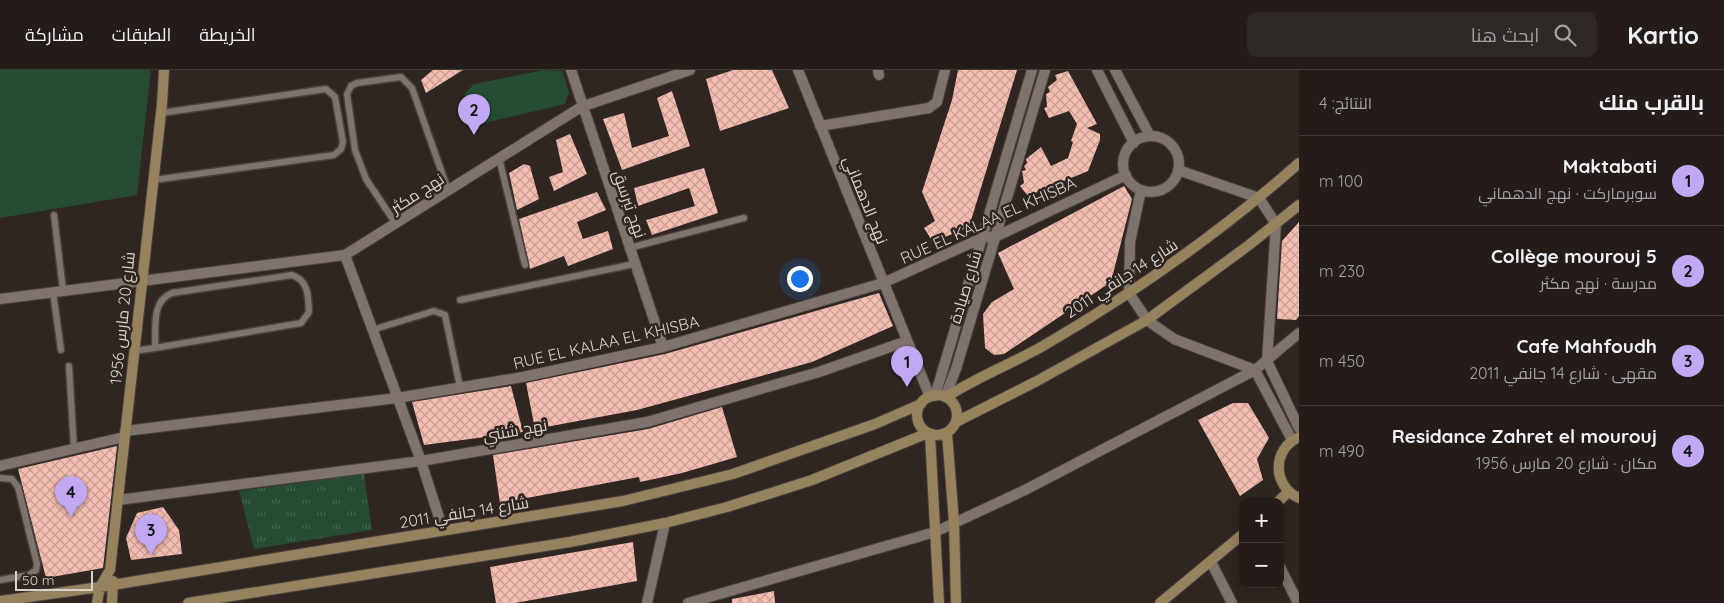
<!DOCTYPE html>
<html lang="ar">
<meta charset="utf-8">
<style>
body{margin:0;font-family:Quicksand,Cairo,sans-serif;background:#2f2926;color:#f1f3f6;direction:rtl}
.controls{position:absolute;right:15px;bottom:15px;display:grid;overflow:hidden;border-radius:10px;box-shadow:0 2px 12px #0003}
.controls button{width:45px;height:45px;display:grid;place-items:center;padding:0;border:0;border-bottom:1px solid #403a38;background:#231c19;color:#f1f3f6;font:25px sans-serif}
.scale{position:absolute;left:15px;bottom:12px;width:78px;box-sizing:border-box;padding-left:5px;border:2px solid #d7d1ce;border-top:0;font-size:14px;line-height:18px;white-space:nowrap;color:#d7d1ce;-webkit-text-stroke:4px #2f2621;paint-order:stroke}
.you{position:absolute;left:799px;top:208px;width:18px;height:18px;margin:-12px;border:4px solid #fff;border-radius:50%;background:#1a73e8;box-shadow:0 0 0 8px #1a73e833}
.badge{display:grid;place-items:center;width:32px;height:32px;border-radius:50%;background:#c0a8f3;color:#111;font-size:16px;font-weight:700}
.pin{position:absolute;translate:-50% -41px;filter:drop-shadow(0 1px 2px #0008)}
.pin::after{content:'';position:absolute;top:26px;width:18px;height:15px;background:inherit;clip-path:polygon(0 0,100% 0,50% 100%)}
.list{margin:0;padding:0;list-style:none}
h2{display:flex;justify-content:space-between;align-items:center;height:65px;margin:0;padding:0 20px;font-size:21px}
h2 small{font-size:16px;font-weight:400;color:#a3a1a2}
.list li{display:grid;grid-template-columns:32px 1fr auto;gap:15px;align-items:center;box-sizing:border-box;height:90px;padding:0 20px;border-top:1px solid #403a38}
.list b{display:block;font-size:19px;white-space:nowrap}
.list p{margin:0;font-size:16px;white-space:nowrap;color:#a3a1a2}
.list em{font-size:16px;font-style:normal;color:#a3a1a2}
.icon{flex:none;width:28px;height:28px;fill:none;stroke:currentColor;stroke-width:2;stroke-linecap:round;stroke-linejoin:round}
.map{position:relative;flex:none;width:1299px;height:533px;overflow:hidden;direction:ltr}
header{display:flex;align-items:center;gap:30px;box-sizing:border-box;height:70px;padding:0 25px;background:#231c19;border-bottom:1px solid #403a38}
header strong{font-size:24px}
nav{display:flex;gap:28px;margin-inline-start:auto;font-size:18px}
.search{width:350px;height:45px;background:#2f2926;display:flex;align-items:center;gap:12px;box-sizing:border-box;padding:0 18px;border-radius:10px;color:#a3a1a2;font-size:19px}
main{display:flex}
aside{flex:1;background:#231c19}
.map>svg:first-child{display:block}
</style>
<header>
<strong>Kartio</strong>
<div class="search"><svg class="icon" aria-label="search" viewBox="0 0 24 24"><circle cx="10" cy="10" r="6"/><path d="M15 15l6 6"/></svg>ابحث هنا</div>
<nav><a>الخريطة</a><a>الطبقات</a><a>مشاركة</a></nav>
</header>
<main>
<aside>
<h2>بالقرب منك<small>النتائج: 4</small></h2>
<ul class="list">
<li><span class="badge">1</span><div><b>Maktabati</b><p>سوبرماركت · نهج الدهماني</p></div><em>100 m</em></li>
<li><span class="badge">2</span><div><b>Collège mourouj 5</b><p>مدرسة · نهج مكثر</p></div><em>230 m</em></li>
<li><span class="badge">3</span><div><b>Cafe Mahfoudh</b><p>مقهى · شارع 14 جانفي 2011</p></div><em>450 m</em></li>
<li><span class="badge">4</span><div><b>Residance Zahret el mourouj</b><p>مكان · شارع 20 مارس 1956</p></div><em>490 m</em></li>
</ul>
</aside>
<div class="map">
<svg width="1299" height="533" viewBox="0 0 1299 533">
<defs>
<pattern id="grass-tufts" width="24" height="20" patternUnits="userSpaceOnUse" patternTransform="scale(1.25)"><rect width="24" height="20" fill="#254b32"/><path d="M3 7l-1-3M5 7V3M7 7l1-3M15 17l-1-3M17 17v-4M19 17l1-3" fill="none" stroke="#44644e"/></pattern>
<pattern id="building-cross-hatch" width="8" height="8" patternUnits="userSpaceOnUse" patternTransform="scale(1.25)"><rect width="8" height="8" fill="#f5bcb0"/><path d="M0 0l8 8M0 8l8-8" fill="none" stroke="#c89d94"/></pattern>
</defs>
<rect width="100%" height="100%" fill="#2f2621"/>
<path fill="url(#grass-tufts)" d="M 364,404 L 372,460 L 254,479 L 239,421 Z"/>
<path fill="#254b32" d="M 0,0 L 151,0 L 137,125 L 0,148 Z
M 544,0 L 563,1 L 569,23 L 565,34 L 485,53 L 467,43 L 465,23 L 474,14 Z"/>
<path fill="url(#building-cross-hatch)" d="M 433,0 L 463,0 L 426,23 L 421,10 Z
M 733,0 L 772,0 L 789,38 L 720,61 L 706,9 Z
M 958,0 L 1017,0 L 969,157 L 933,172 L 924,158 L 935,151 L 922,122 L 952,30 Z
M 1068,1 L 1097,54 L 1087,58 L 1100,64 L 1100,70 L 1088,101 L 1028,126 L 1020,116 L 1024,113 L 1022,101 L 1026,100 L 1024,96 L 1027,93 L 1026,89 L 1041,77 L 1051,96 L 1068,88 L 1073,72 L 1071,71 L 1077,54 L 1069,41 L 1049,48 L 1044,38 L 1047,37 L 1046,24 L 1050,22 L 1048,17 L 1057,10 L 1055,5 Z
M 672,21 L 690,76 L 622,100 L 603,49 L 624,43 L 632,78 L 669,66 L 657,28 Z
M 570,64 L 587,104 L 554,121 L 549,107 L 563,102 L 556,70 Z
M 524,94 L 530,96 L 539,129 L 517,140 L 509,103 Z
M 704,98 L 718,143 L 652,165 L 646,150 L 695,136 L 689,118 L 638,136 L 634,118 Z
M 1124,116 L 1132,129 L 1111,212 L 1004,284 L 994,285 L 985,278 L 983,244 L 992,232 L 1014,219 L 998,183 Z
M 597,122 L 606,140 L 577,152 L 583,169 L 608,161 L 613,179 L 568,196 L 564,186 L 530,199 L 519,149 Z
M 1299,152 L 1299,246 L 1296,250 L 1277,249 L 1282,171 Z
M 879,223 L 893,256 L 812,292 L 637,340 L 535,359 L 526,313 L 665,284 Z
M 511,316 L 523,362 L 424,375 L 412,332 Z
M 1233,333 L 1248,333 L 1269,368 L 1257,389 L 1263,410 L 1240,426 L 1198,350 Z
M 722,337 L 737,387 L 682,403 L 640,412 L 639,407 L 500,433 L 493,385 L 648,359 Z
M 117,376 L 103,498 L 46,508 L 18,399 Z
M 163,437 L 179,460 L 182,484 L 131,490 L 126,468 L 137,443 Z
M 633,472 L 637,511 L 515,533 L 496,533 L 490,497 Z
M 774,521 L 775,533 L 732,533 L 732,529 Z"/>
<g fill="none" stroke-linecap="round" stroke-linejoin="round">
<defs>
<path id="lane" d="M 499,88 L 525,195
M 154,110 L 334,85 L 341,79 L 343,72 L 335,27 L 326,19 L 161,43
M 54,145 L 63,220
M 396,154 L 366,109 L 355,80 L 347,24 L 351,16 L 357,13 L 401,7 L 412,18 L 448,120
M 629,178 L 744,148
M 53,222 L 61,280
M 460,230 L 634,194
M 372,260 L 434,241 L 445,245 L 460,317
M 134,281 L 155,278 L 301,253 L 309,242 C 308,226 309,211 292,205 L 172,223 C 151,231 156,258 155,278
M 69,296 L 74,379
M 0,408 L 12,409 L 18,417 L 37,494 L 36,500 L 29,505 L 0,510"/>
<path id="street" d="M 571,0 L 663,277
M 798,0 L 930,327
M 878,0 L 879,5
M 1097,0 L 1134,73
M 1115,0 L 1150,66
M 820,56 L 929,38 L 937,32 L 945,0
M1123 94a28 28 0 1 1 56 0a28 28 0 1 1-56 0Z
M 1178,100 L 1259,128 L 1276,154 L 1267,291 L 1299,358
M 1141,120 L 1130,172 L 1129,223 L 1147,250 L 1174,269 L 1255,300 L 1292,370
M 345,185 L 421,391 L 443,460
M 0,229 L 345,185 L 581,37 L 690,0
M 935,326 L 1032,0
M 945,327 L 956,299 L 1045,0
M 125,361 L 397,328 L 523,307 L 663,277 L 883,213 L 982,168 L 997,166 L 1126,105
M 0,396 L 124,367
M 118,430 L 421,391 L 647,352 L 819,302 L 907,271
M 1211,492 L 1232,533
M 1280,497 L 1298,533
M 647,533 L 665,453
M 688,533 L 935,462 L 1025,420 L 1255,300 L 1299,263"/>
<path id="secondary" d="M917 345a20 20 0 1 1 40 0a20 20 0 1 1-40 0Z
M 946,327 C 977,307 1011,294 1043,276 C 1134,223 1220,163 1299,93
M 956,352 L 1037,311 L 1147,250 L 1249,175 L 1299,135
M 947,363 L 954,452 L 956,533
M 930,364 L 939,533
M 1299,367 C 1272,379 1272,416 1299,428
M 1278,432 L 1288,422
M 0,531 L 100,517 L 623,431 L 733,404 L 875,354 L 921,334
M 97,533 L 100,517 L 110,500 L 162,34 L 164,0
M 112,533 L 113,511
M 188,533 L 570,472 L 665,453 L 727,437 L 812,410 L 928,363
M 1160,533 L 1243,464"/>
</defs>
<use href="#lane" stroke="#49413e" stroke-width="9"/>
<use href="#street" stroke="#49413e" stroke-width="12"/>
<use href="#secondary" stroke="#49413e" stroke-width="12"/>
<use href="#lane" stroke="#7e736d" stroke-width="6"/>
<use href="#street" stroke="#7e736d" stroke-width="10"/>
<use href="#secondary" stroke="#96835d" stroke-width="10"/>
</g>
<g text-anchor="middle" stroke-width="5" stroke-linejoin="round" paint-order="stroke">
<g font-size="16" fill="#d7d1ce" stroke="#2f2621">
<text transform="translate(417 123) rotate(-33)" y="6">نهج مكثر</text>
<text transform="translate(866 130) rotate(68)" y="6">نهج الدهماني</text>
<text transform="translate(630 134) rotate(71)" y="6">نهج تبرسق</text>
<text transform="translate(988 150) rotate(-24)" y="6">RUE EL KALAA EL KHISBA</text>
<text transform="translate(1121 208) rotate(-33)" y="6">شارع 14 جانفي 2011</text>
<text transform="translate(965 217) rotate(-73)" y="6">شارع صيادة</text>
<text transform="translate(122 248) rotate(-84)" y="6">شارع 20 مارس 1956</text>
<text transform="translate(606 272) rotate(-13)" y="6">RUE EL KALAA EL KHISBA</text>
<text transform="translate(515 360) rotate(-10)" y="6">نهج شنني</text>
<text transform="translate(464 442) rotate(-9)" y="6">شارع 14 جانفي 2011</text>
</g>
</g>
</svg>
<div class="controls">
<button>+</button>
<button>−</button>
</div>
<div class="scale">50 m</div>
<div class="you"></div>
<div class="pin badge" style="left:907px;top:317px">1</div>
<div class="pin badge" style="left:474px;top:65px">2</div>
<div class="pin badge" style="left:151px;top:485px">3</div>
<div class="pin badge" style="left:71px;top:447px">4</div>
</div>
</main>
